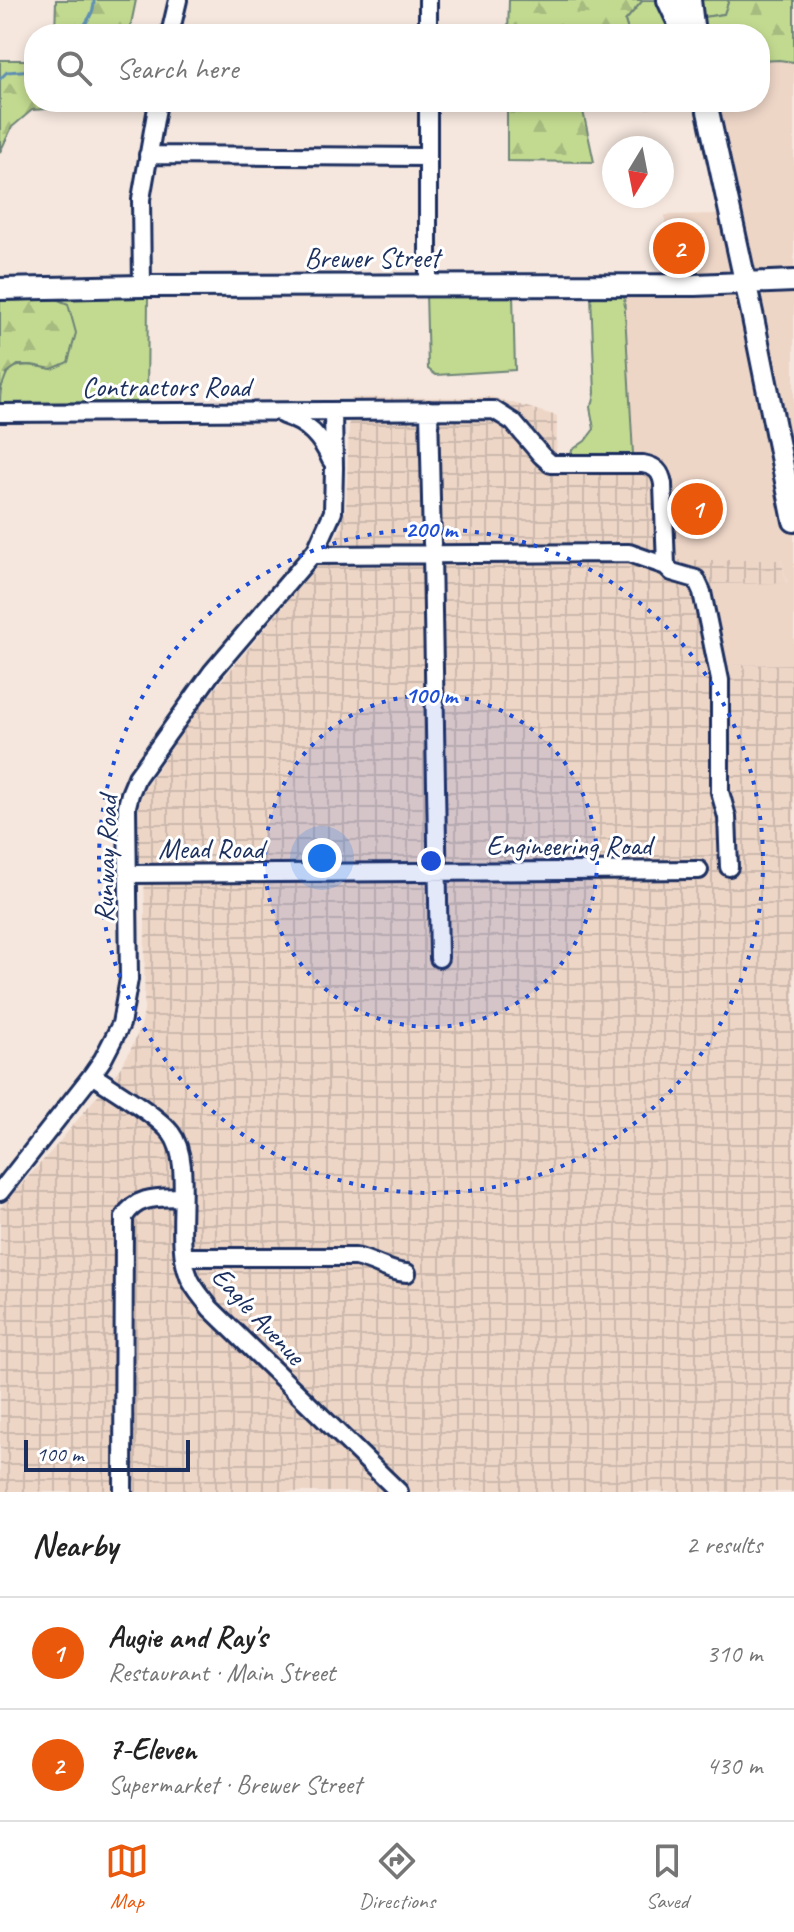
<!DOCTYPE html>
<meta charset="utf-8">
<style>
body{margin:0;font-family:Caveat,sans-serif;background:#f6f6f6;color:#222}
.compass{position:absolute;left:602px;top:136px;width:72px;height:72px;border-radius:50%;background:#fff;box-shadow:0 4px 12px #0003;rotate:190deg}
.scale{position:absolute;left:24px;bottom:20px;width:166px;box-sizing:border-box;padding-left:8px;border:4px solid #1b2f5e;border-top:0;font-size:22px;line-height:28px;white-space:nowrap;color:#1b2f5e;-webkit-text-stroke:6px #fff;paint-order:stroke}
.you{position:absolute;left:322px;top:858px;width:28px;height:28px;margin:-20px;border:6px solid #fff;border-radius:50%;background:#1a73e8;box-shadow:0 0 0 12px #1a73e833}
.badge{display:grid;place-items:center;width:52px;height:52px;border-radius:50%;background:#ea580c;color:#fff;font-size:26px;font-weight:700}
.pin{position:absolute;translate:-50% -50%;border:4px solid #fff;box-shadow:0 2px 8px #0006}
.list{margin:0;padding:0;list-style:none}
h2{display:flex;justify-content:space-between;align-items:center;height:104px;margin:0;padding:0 32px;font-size:34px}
h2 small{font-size:26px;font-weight:400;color:#767676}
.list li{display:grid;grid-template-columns:52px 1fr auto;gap:24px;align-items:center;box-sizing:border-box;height:112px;padding:0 32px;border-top:2px solid #e0e0e0}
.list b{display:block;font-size:30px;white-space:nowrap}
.list p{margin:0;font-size:26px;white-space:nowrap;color:#767676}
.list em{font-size:26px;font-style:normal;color:#767676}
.icon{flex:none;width:44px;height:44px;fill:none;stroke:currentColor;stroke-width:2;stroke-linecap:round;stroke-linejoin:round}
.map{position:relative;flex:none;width:794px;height:1492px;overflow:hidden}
.search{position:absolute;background:#fff;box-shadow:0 4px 12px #0003;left:24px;right:24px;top:24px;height:88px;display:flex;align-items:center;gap:20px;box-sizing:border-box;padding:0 28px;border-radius:32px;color:#767676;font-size:30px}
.sheet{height:328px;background:#fff}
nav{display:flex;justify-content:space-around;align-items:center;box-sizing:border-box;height:112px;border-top:2px solid #e0e0e0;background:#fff;font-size:22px;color:#767676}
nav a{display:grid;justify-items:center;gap:4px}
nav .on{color:#ea580c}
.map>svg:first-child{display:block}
</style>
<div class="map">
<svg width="794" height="1492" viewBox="0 0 794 1492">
<defs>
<pattern id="industrial-grid" width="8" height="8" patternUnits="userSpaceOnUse" patternTransform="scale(2)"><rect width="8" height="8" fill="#eed6c7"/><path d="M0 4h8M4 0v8" fill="none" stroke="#ccb8ad"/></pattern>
<pattern id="forest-firs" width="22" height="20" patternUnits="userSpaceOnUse" patternTransform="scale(2)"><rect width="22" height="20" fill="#c2da90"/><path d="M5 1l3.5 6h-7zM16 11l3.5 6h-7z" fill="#a6bb7f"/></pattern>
</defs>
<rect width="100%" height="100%" fill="#f5e7de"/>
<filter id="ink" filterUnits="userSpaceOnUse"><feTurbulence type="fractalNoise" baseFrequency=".0125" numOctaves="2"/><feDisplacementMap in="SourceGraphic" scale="16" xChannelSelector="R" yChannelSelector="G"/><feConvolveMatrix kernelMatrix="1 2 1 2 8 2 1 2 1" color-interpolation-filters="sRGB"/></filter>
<g filter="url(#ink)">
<path fill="#eed6c7" d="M 760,60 L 779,60 L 794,62 L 794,664 L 726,665 L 712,584 L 787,582 L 781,560 L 675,560 L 671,461 L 633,460 L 624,295 L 666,276 L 665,215 L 718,214 L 735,207 L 713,102 L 760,102 Z"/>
<path fill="url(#industrial-grid)" d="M 492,397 L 557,416 L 556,459 L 671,460 L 675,560 L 781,560 L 787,583 L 712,584 L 726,665 L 794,664 L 794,1492 L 0,1492 L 0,1208 L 55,1147 L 120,1068 L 130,1051 L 141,1026 L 144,1011 L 145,922 L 144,863 L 138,861 L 138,808 L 144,789 L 198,709 L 331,549 L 341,527 L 346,507 L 350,398 Z"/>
<path fill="#c2da90" stroke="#6e8477" stroke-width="2" d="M 643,0 L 659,0 L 673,34 L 629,34 L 625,21 Z
M 699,0 L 729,0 L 724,14 L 703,17 Z
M 426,292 L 513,294 L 515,370 L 436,375 L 428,369 Z
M 148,295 L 147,402 L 0,403 C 0,362 18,362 52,369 L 68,304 L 56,299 Z
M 591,295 L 624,295 L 633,454 L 571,455 L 572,450 L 585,441 L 594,429 L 590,407 L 593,403 L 595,393 Z"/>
<path fill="url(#forest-firs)" stroke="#6e8477" stroke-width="2" d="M 56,0 L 136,0 L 129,34 L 55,34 Z
M 509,0 L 643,0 L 625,21 L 629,34 L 508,34 Z
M 729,0 L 794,0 L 794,62 L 779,60 L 760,61 L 760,34 L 706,34 L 703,17 L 724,14 Z
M 0,60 L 34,60 L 34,102 L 107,102 L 103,105 L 32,110 L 12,127 L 0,152 Z
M 507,102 L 685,102 L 686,105 L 583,111 L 594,162 L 507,161 Z
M 56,299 L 68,304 L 76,333 L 68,362 L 52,369 L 32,365 L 18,365 L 7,373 L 0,391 L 0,301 Z"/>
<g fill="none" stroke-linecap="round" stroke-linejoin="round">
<path stroke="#5f90b4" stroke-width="3" d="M 78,34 C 85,24 95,13 94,0
M 0,79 L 7,72 L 34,70"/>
<defs>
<path id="minor" d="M 428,0 L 428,34
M 170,34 L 178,0
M 148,155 L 428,157
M 428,285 L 428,102
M 142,286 L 141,199 L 158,102
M 429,410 L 432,544
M 0,413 L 494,410 L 513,422 L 541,455 L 551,464 L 643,464 C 655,466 661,471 663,484 L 666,566 L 672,572 L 696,579 L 702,592 L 720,680 L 720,792 L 727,817 L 729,867
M 283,415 C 308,423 321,437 331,460
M 432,554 L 439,958
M 312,555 L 629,553 L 666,566
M 128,874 L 699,870
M 92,1075 C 113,1089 157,1115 171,1133 C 195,1164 172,1236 189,1277 C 193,1288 203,1298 210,1308 L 399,1492
M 0,1192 L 92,1075 L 103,1059 L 121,1024 L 129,979 L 127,806 L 130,794 L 137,777 L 212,672 L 316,550 L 333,512 L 334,468 L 333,411
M 184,1257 L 355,1257 C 373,1260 390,1273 407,1273
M 123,1492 L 124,1217 C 137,1195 160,1198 182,1197"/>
<path id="major" d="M 690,0 L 694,34
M 706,102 L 752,313 L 794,521
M 0,289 L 142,286 L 695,285 L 794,281"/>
<path id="highway" d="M 669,0 L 685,34"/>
</defs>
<use href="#minor" stroke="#1b2f5e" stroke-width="22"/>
<use href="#major" stroke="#1b2f5e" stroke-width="26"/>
<use href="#highway" stroke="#1b2f5e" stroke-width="28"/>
<use href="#minor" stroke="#fff" stroke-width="16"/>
<use href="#major" stroke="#fff" stroke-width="20"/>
<use href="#highway" stroke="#fff" stroke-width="22"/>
</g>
</g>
<circle cx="431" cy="861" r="166" fill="#1d4ed8" fill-opacity=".12"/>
<g fill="none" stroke="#1d4ed8" stroke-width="4" stroke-dasharray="4 8">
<circle cx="431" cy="861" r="166"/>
<circle cx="431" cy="861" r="332"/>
</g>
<g text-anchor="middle" stroke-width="6" stroke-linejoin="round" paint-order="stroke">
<g font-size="28" fill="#1b2f5e" stroke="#fff">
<text x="372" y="267">Brewer Street</text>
<text x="166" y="396">Contractors Road</text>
<text x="569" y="855">Engineering Road</text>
<text x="211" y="858">Mead Road</text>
<text transform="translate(105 859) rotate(-88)" y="10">Runway Road</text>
<text transform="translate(259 1315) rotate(47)" y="10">Eagle Avenue</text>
</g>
</g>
<circle cx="431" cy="861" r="12" fill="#1d4ed8" stroke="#fff" stroke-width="4"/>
<g font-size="24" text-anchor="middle" font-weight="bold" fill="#1d4ed8" stroke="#fff" stroke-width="6" stroke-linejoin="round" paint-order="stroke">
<text x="431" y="537">200 m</text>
<text x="431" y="703">100 m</text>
</g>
</svg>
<svg class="compass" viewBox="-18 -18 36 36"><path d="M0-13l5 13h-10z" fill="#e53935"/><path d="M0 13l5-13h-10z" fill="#767676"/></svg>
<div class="scale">100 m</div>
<div class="you"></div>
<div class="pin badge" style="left:697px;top:509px">1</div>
<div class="pin badge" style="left:679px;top:248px">2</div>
<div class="search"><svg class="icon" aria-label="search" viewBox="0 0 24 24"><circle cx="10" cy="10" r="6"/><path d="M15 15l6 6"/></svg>Search here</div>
</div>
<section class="sheet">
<h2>Nearby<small>2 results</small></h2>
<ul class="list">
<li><span class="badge">1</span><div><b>Augie and Ray's</b><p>Restaurant · Main Street</p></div><em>310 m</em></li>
<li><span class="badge">2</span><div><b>7-Eleven</b><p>Supermarket · Brewer Street</p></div><em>430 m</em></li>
</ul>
</section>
<nav>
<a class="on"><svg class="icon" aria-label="map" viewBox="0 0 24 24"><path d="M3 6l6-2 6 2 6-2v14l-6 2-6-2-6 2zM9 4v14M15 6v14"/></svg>Map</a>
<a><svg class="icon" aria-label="directions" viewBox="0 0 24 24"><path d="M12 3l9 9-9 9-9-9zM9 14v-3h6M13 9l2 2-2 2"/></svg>Directions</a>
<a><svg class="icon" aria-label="saved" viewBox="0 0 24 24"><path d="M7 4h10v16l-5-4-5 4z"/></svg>Saved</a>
</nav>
